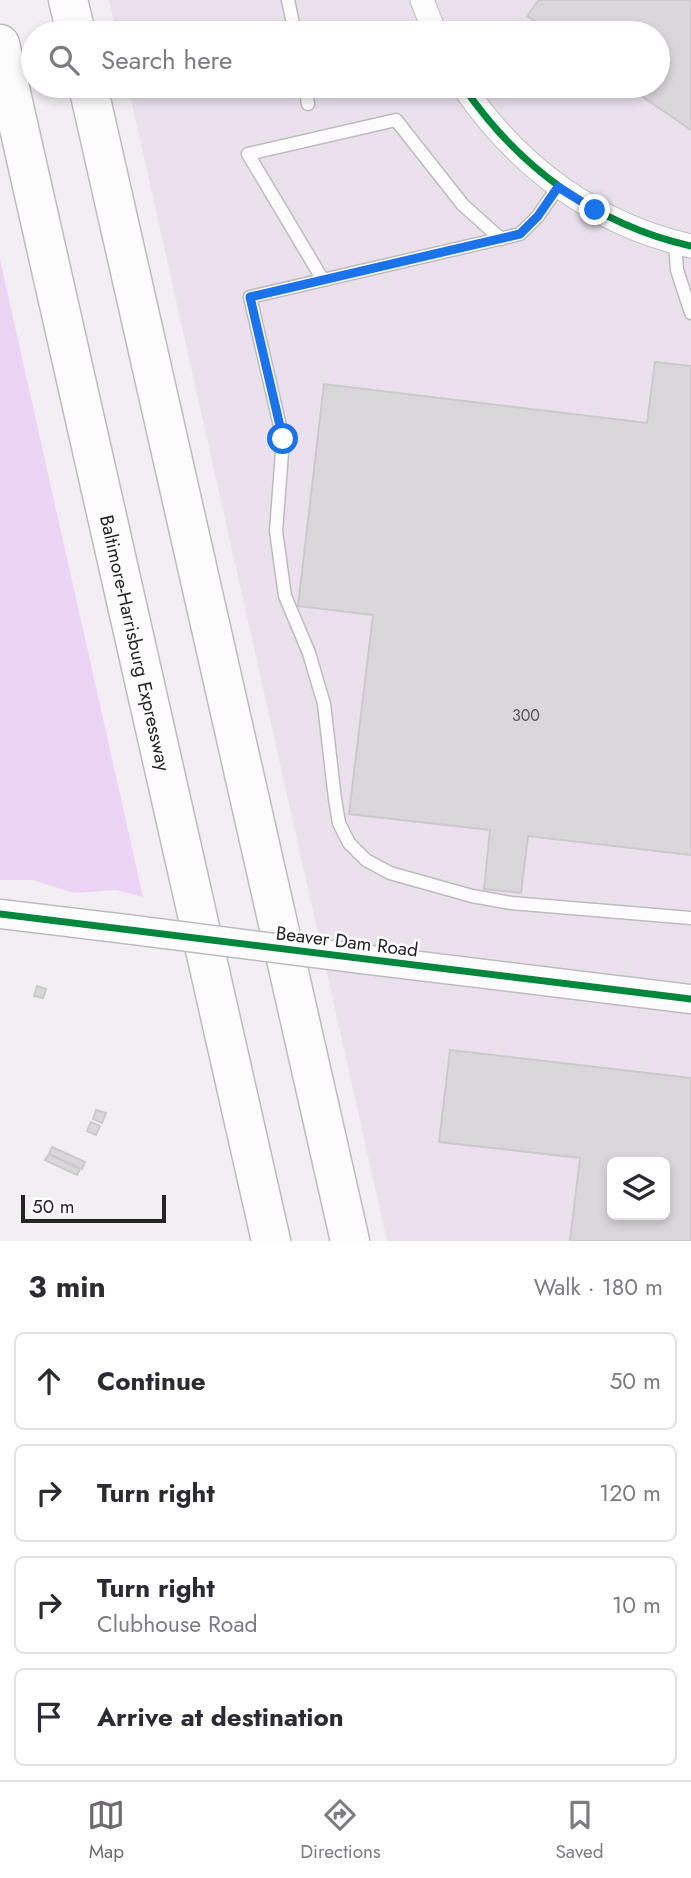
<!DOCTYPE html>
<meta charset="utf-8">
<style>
body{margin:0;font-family:Jost,sans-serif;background:#f2f2f3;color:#2b2b33}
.controls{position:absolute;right:21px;bottom:21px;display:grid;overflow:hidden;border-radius:10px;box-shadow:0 4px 10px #0003}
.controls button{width:63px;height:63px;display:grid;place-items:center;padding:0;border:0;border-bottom:2px solid #e1e1e2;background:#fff;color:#2b2b33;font:35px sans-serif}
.scale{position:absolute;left:21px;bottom:18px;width:145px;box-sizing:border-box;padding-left:7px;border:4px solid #262327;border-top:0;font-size:19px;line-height:24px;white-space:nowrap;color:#262327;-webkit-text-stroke:5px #fff;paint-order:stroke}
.stop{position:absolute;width:21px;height:21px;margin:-16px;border:5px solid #1a73e8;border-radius:50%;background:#fff}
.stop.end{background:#1a73e8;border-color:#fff;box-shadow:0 2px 7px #0008}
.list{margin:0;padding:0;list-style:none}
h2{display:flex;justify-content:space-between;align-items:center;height:91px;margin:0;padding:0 28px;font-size:30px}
h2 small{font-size:23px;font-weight:400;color:#7c7c81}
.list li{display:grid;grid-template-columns:46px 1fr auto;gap:21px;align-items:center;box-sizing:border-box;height:98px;margin:0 14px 14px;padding:0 14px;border:2px solid #e1e1e2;border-radius:10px}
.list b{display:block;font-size:26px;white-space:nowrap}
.list p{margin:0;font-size:23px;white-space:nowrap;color:#7c7c81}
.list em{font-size:23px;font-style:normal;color:#7c7c81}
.icon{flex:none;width:38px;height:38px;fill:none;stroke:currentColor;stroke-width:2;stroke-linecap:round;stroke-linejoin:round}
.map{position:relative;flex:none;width:691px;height:1241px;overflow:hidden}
.search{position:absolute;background:#fff;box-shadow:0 4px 10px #0003;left:21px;right:21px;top:21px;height:77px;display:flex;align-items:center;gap:18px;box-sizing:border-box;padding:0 24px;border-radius:38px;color:#7c7c81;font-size:26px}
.sheet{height:539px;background:#fff}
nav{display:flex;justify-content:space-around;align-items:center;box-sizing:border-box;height:98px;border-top:2px solid #e1e1e2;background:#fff;font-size:19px;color:#7c7c81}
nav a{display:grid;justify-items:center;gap:4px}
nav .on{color:#6d6a6e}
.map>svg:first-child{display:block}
</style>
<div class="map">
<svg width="691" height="1241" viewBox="0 0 691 1241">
<rect width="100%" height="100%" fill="#f2eef3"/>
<path fill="#eae1ec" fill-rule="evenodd" d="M 109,0 L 691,0 L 691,1241 L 387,1241 L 128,86 L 658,86 L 658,33 L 116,33 ZM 612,1162 L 665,1162 L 665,1215 L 612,1215 Z"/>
<path fill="#ecd4f5" d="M 0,260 L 143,897 L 116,890 L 74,893 L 33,880 L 0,880 Z"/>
<path fill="#dad7db" stroke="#ccc9cd" stroke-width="2" fill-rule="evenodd" d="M 539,0 L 691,0 L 691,130 L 627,86 L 658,86 L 658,33 L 552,33 L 527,16 Z
M 655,362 L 691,366 L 691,855 L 528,836 L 521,893 L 484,889 L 490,830 L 349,814 L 373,615 L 298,606 L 324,384 L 647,423 Z
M 37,986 L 46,989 L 43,998 L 34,996 Z
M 450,1050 L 691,1078 L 691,1241 L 570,1241 L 580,1158 L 439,1142 ZM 612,1162 L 665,1162 L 665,1215 L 612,1215 Z
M 96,1110 L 106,1113 L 102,1123 L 93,1119 Z
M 91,1122 L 100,1126 L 96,1135 L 87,1131 Z
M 52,1147 L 85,1162 L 82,1169 L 49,1154 Z
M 49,1154 L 80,1169 L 77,1175 L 45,1160 Z"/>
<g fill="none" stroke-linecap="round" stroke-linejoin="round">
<defs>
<path id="service" d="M 288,0 L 295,33
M 305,86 L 308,104
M 558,187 L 538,216 L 520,234 L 250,297 L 283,439 L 276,531 L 285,596 L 309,653 L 324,704 L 335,799 L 339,823 L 349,843 L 366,860 L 390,873 L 472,896 L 511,903 L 691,918
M 675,243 L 677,270 L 691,313
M 323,280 L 248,154 L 396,120 L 463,205 L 501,239"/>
<path id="minor" d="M 422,0 L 435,33
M 463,86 C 517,166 596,225 691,246"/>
<path id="tertiary" d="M 0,914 L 126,929
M 362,959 L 691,999"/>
<g id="motorway">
<path d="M 68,0 L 76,33"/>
<path id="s1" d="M 0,44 L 271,1241"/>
<path d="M 88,86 L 350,1241"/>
</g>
</defs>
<use href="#service" stroke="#bebbbf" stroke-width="15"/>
<use href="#minor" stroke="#bebbbf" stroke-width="25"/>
<use href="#tertiary" stroke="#bebbbf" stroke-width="31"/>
<use href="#motorway" stroke="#bebbbf" stroke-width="41"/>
<use href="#service" stroke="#fdfcfd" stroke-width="12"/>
<use href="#minor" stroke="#fdfcfd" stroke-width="23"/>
<use href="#tertiary" stroke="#fdfcfd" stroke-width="28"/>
<use href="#motorway" stroke="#fdfcfd" stroke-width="38"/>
<defs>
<path id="tertiary-bridge" d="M 126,929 L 362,959"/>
</defs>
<use href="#tertiary-bridge" stroke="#bebbbf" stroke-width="31" stroke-linecap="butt"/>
<use href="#tertiary-bridge" stroke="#fdfcfd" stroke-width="28"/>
<defs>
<path id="cycleway" d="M 463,86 C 517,166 596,225 691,246
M 0,914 L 691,999"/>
</defs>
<use href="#cycleway" stroke="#fff" stroke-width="11"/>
<use href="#cycleway" stroke="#00873e" stroke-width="7"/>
</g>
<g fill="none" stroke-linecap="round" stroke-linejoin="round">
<path stroke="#1a73e8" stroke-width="9" d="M 283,439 L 250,297 L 520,234 L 538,216 L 558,187 L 595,210"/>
</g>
<g text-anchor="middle" stroke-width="5" stroke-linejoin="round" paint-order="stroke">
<g font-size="16" fill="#555256">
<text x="526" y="721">300</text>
</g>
<g font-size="19" fill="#262327" stroke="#fff">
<text dy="7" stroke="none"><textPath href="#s1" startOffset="614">Baltimore-Harrisburg Expressway</textPath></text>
<text transform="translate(347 941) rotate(7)" y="7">Beaver Dam Road</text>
</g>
</g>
</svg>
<div class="controls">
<button><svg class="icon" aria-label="layers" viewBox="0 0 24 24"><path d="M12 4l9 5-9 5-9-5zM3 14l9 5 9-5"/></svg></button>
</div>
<div class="scale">50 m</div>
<div class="stop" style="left:283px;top:439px"></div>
<div class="stop end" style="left:595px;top:210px"></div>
<div class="search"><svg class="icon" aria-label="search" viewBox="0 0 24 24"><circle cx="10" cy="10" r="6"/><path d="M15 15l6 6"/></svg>Search here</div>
</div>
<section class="sheet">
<h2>3 min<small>Walk · 180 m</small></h2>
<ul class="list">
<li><svg class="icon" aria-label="ahead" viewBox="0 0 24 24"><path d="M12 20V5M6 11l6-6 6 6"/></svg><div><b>Continue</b></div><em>50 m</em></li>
<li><svg class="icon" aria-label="right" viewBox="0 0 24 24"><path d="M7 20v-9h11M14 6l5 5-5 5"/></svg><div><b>Turn right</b></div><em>120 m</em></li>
<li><svg class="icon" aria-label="right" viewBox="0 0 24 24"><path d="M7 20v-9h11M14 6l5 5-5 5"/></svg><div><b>Turn right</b><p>Clubhouse Road</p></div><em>10 m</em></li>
<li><svg class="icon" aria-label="arrive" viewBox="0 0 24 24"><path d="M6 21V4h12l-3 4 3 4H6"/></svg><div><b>Arrive at destination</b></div></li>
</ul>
</section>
<nav>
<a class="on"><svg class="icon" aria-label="map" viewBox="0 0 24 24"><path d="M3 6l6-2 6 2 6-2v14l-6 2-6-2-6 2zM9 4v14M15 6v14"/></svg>Map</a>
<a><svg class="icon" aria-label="directions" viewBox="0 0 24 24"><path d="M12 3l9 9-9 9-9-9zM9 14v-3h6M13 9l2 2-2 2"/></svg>Directions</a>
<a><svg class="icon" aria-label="saved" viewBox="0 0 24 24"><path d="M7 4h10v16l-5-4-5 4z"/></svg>Saved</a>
</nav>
